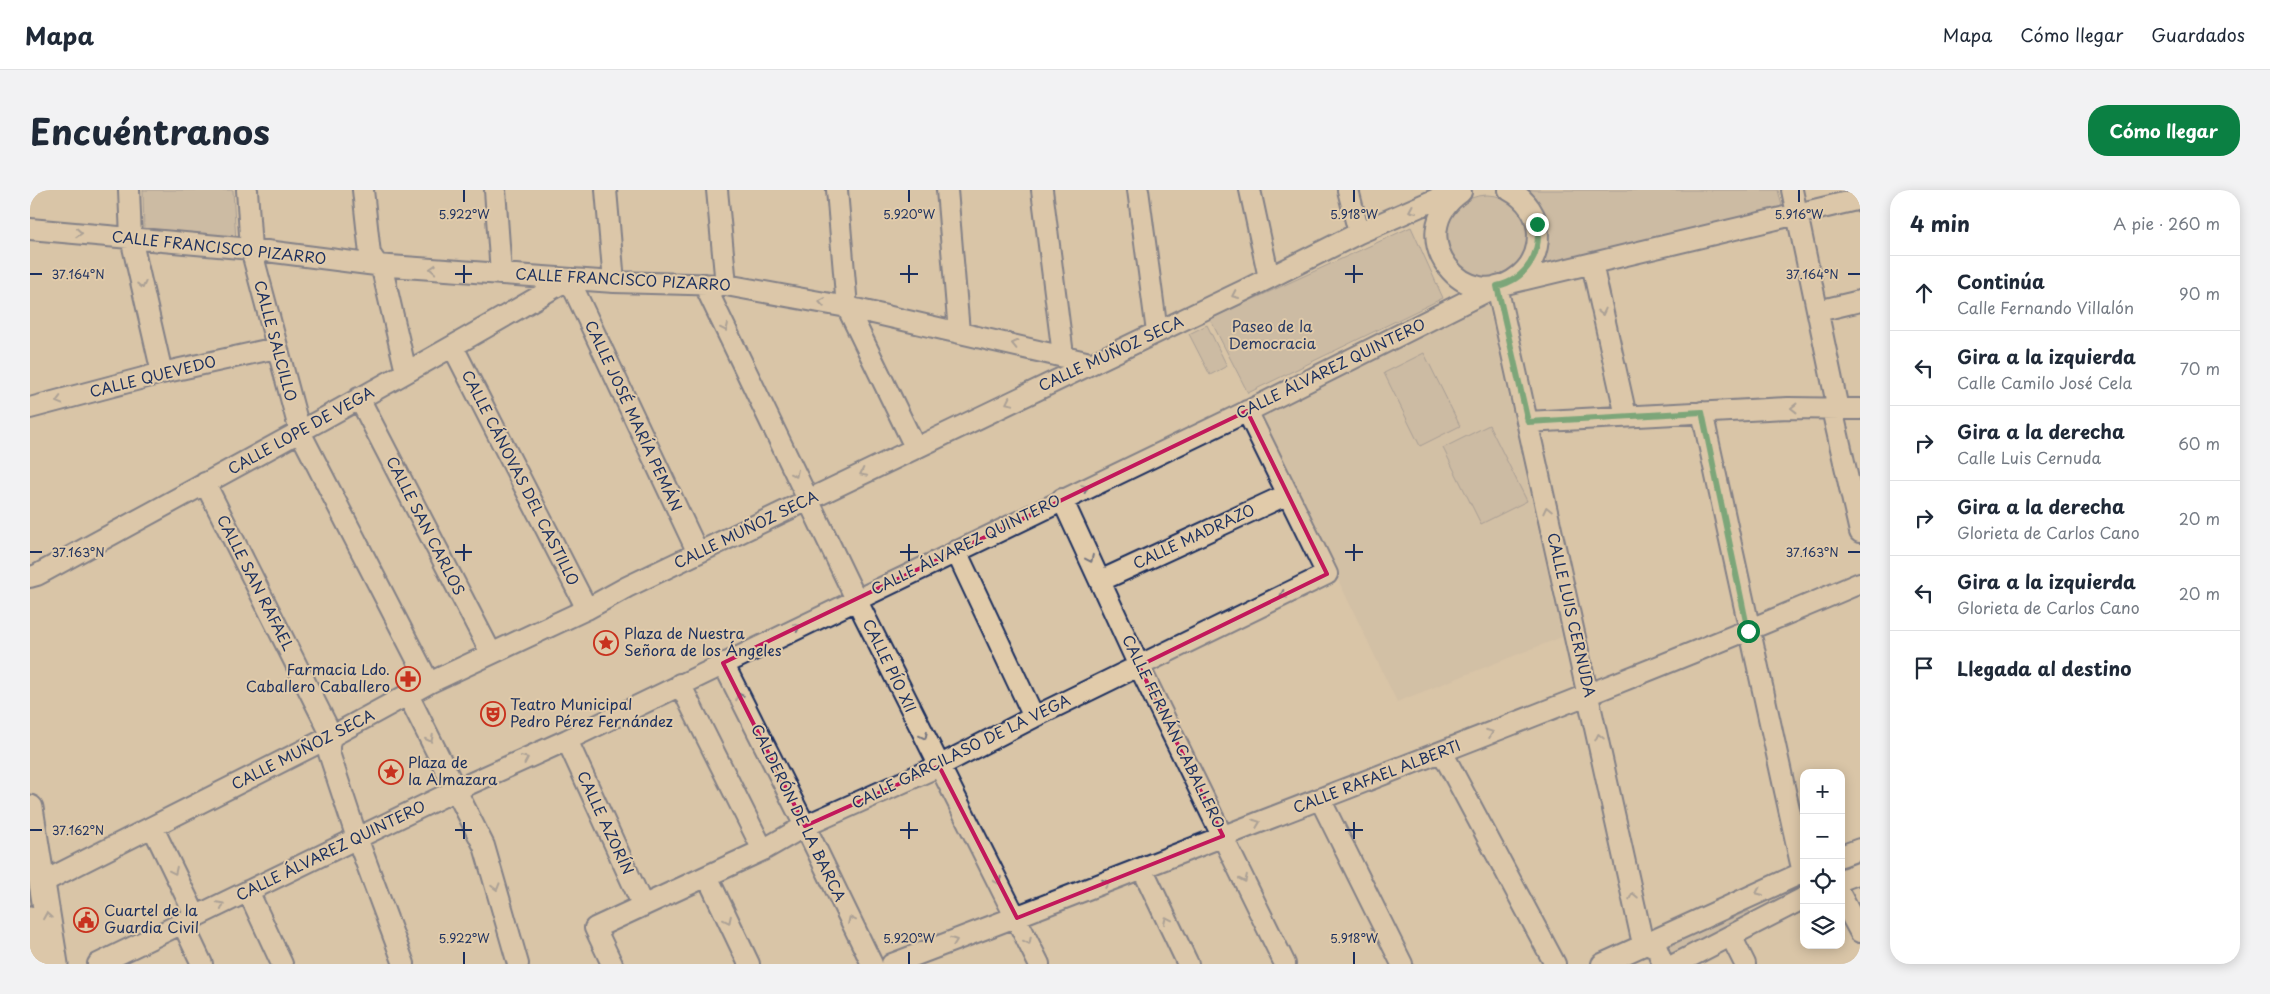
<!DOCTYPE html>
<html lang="es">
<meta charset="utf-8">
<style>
body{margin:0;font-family:"Playpen Sans",sans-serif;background:#f2f2f3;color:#1f2937}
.controls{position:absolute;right:15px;bottom:15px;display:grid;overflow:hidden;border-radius:10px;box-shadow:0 2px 12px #0003}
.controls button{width:45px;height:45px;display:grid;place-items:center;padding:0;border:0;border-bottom:1px solid #e0e1e3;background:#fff;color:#1f2937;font:25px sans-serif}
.stop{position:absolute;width:15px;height:15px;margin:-11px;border:4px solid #0b8043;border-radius:50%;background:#fff}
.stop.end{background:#0b8043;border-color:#fff;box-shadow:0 1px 5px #0008}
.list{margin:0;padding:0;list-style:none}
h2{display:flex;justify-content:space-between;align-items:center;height:65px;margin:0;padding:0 20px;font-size:21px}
h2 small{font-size:16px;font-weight:400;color:#747a83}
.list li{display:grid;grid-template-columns:32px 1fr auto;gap:15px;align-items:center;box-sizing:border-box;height:75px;padding:0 20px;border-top:1px solid #e0e1e3}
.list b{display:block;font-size:19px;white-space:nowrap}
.list p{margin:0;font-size:16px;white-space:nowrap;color:#747a83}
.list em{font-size:16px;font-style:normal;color:#747a83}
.icon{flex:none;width:28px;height:28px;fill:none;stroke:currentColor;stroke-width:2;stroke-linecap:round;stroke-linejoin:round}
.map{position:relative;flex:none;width:1830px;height:774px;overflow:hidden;border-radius:20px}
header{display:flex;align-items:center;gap:30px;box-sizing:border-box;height:70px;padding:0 25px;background:#fff;border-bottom:1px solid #e0e1e3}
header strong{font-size:24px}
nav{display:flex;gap:28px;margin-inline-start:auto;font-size:18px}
.intro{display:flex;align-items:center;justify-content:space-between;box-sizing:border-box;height:120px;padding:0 30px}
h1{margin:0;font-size:35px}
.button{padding:12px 22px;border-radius:20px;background:#0b8043;color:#fff;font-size:18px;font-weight:700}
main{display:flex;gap:30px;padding:0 30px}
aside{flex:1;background:#fff;border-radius:20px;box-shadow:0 2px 12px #0003}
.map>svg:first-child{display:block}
</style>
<header>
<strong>Mapa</strong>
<nav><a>Mapa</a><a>Cómo llegar</a><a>Guardados</a></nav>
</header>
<div class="intro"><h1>Encuéntranos</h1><a class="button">Cómo llegar</a></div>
<main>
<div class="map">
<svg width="1830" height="774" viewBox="0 0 1830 774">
<rect width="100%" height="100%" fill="#d9c5a7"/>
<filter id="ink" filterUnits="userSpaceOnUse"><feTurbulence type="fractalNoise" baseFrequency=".02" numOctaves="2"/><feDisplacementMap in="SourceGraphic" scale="10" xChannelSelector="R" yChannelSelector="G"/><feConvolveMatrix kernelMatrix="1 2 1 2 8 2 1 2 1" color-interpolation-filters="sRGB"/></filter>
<g filter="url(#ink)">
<path fill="#cbbaa2" d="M 1458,113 L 1532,447 L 1367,512 L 1228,224 L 1281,200 Z"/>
<path fill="#bdaf9d" stroke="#6c6f7e" d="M 113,0 L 203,0 L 206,51 L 114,42 Z
M 1499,0 L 1748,0 L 1753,20 L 1519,74 L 1515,68 C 1518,39 1521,23 1499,0 Z
M1416 46a41 41 0 1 1 82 0a41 41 0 1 1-82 0Z
M 1381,37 L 1413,108 L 1218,203 L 1180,129 Z
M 1177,135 L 1197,176 L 1180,185 L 1159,144 Z
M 1394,163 L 1430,236 L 1390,256 L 1354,183 Z
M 1459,235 L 1497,311 L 1451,334 L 1413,258 Z
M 1719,721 L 1720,723 L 1638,770 L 1631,757 Z"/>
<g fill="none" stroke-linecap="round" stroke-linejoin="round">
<defs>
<path id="minor" d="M 99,0 L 101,48 L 132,183
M 217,0 L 221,59 L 270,242 L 399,493
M 333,0 L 340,64 L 353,83 L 376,182
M 465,0 L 471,83
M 576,0 L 584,92
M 687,0 L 696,95
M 807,0 L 817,117 L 885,257
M 917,0 L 929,142
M 1012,0 L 1033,165
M 1108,0 L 1127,142
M 1220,0 L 1239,88
M 1318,0 L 1329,43
M 1762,0 L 1808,219
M 1431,2 C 1369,45 1437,130 1490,85 C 1502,75 1508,61 1508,45 C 1508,25 1496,9 1479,0
M 0,39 L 221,59 L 346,75 L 584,92 L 696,95 L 817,117 L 1060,173
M 1562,74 L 1596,226
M 539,89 L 668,363
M 674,94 L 826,409 L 1009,774
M 1467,96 L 1613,754
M 1788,121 L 1830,111
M 423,157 L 557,419
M 329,208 L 461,463
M 0,218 L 132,183 L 246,158
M 1802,219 L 1830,342
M 1672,222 L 1773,683
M 1497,232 L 1758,218 L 1830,219
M 175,293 L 302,546 L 299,555 L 299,563 L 327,648 L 374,774
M 1032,309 L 1109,476 L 1255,774
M 926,361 L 1004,527
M 0,387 L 7,385 C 185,288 364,192 539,89
M 1070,391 L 1258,304
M 693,473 L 775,636 L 842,774
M 650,494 L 733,660
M 378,505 L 454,656 L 488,774
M 537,550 L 613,716
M 1412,562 L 1525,774
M 1290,609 L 1372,774
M 123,638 L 166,727
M 1811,666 L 1830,659
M 1112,678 L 1158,774
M 677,686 L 719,774
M 1811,690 L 1830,683
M 11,693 L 302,546 L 399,493 L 557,419 L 597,397 L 1215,100 L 1329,43 L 1427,0
M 218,701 L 252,774
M 1811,706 L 1830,742
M 153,734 L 172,774
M 1701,746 L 1715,774
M 1615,753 L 1627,759 L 1633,774
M 68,774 L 426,600 L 537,550 L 1222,219 L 1467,96 L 1830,9
M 582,774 L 565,738 L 733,660 L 775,636 L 909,576 L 1004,527 L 1297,384 L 1217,221
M 862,774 C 990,726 1116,676 1243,627 C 1439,551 1636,476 1830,393
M 1572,774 L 1774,682
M 1646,774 L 1774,708"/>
<path id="major" d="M 0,618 L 25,774
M 0,729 L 6,774"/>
</defs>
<use href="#minor" stroke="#1b2f5e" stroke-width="24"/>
<use href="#major" stroke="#1b2f5e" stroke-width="29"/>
<use href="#minor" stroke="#e1cbaa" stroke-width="20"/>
<use href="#major" stroke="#e1cbaa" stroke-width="25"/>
</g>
<defs><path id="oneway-chevron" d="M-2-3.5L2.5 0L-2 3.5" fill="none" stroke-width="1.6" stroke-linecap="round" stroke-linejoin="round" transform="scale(1.25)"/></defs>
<g stroke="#747580">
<use href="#oneway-chevron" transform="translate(1382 20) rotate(156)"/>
<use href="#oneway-chevron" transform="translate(49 43) rotate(5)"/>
<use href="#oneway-chevron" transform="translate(403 79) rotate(-176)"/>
<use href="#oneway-chevron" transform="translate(112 95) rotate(77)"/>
<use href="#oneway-chevron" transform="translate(1205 105) rotate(155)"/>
<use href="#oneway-chevron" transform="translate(792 112) rotate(-170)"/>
<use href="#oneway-chevron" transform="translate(1572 122) rotate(77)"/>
<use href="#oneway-chevron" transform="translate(695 138) rotate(64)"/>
<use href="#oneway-chevron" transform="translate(985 154) rotate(-167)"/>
<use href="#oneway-chevron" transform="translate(29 211) rotate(165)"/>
<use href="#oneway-chevron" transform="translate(979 212) rotate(154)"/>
<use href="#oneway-chevron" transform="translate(1764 218) rotate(-180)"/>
<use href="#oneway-chevron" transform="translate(833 283) rotate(154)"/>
<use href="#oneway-chevron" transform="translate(765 284) rotate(64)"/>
<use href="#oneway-chevron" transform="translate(1055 298) rotate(-25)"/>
<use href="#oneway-chevron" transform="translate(1517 320) rotate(-103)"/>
<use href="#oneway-chevron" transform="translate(1060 369) rotate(65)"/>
<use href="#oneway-chevron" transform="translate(1253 405) rotate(154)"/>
<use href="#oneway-chevron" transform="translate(767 437) rotate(-26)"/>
<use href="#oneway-chevron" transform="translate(709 506) rotate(-117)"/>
<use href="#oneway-chevron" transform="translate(1460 543) rotate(-21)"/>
<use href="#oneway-chevron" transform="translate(894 546) rotate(64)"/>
<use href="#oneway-chevron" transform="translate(1569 547) rotate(-102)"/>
<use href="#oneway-chevron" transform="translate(400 549) rotate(63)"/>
<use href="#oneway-chevron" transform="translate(495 569) rotate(-24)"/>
<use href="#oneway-chevron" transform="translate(1227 633) rotate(-21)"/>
<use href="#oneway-chevron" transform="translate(144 681) rotate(64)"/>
<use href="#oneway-chevron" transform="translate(1214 689) rotate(64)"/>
<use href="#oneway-chevron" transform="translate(968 691) rotate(63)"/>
<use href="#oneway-chevron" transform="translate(1076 693) rotate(-21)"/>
<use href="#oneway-chevron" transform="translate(466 697) rotate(74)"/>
<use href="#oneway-chevron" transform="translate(1729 702) rotate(156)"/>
<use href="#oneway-chevron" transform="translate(1603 706) rotate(-102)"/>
<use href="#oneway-chevron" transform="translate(191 715) rotate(-28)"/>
<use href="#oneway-chevron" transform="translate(17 726) rotate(-99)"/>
<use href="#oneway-chevron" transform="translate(698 730) rotate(64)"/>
<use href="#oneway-chevron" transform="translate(821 730) rotate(-116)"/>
<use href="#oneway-chevron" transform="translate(1137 730) rotate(-115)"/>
<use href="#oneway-chevron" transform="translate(924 751) rotate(-20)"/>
<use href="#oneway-chevron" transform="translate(998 751) rotate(64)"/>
</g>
</g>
<g fill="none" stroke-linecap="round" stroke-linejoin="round" filter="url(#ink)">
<path stroke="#0b8043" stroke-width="6" d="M 1507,34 C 1512,63 1497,89 1467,96 L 1498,232 L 1672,222 L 1718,441"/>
</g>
<path d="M0 0H1830V774H0ZM 1217,221 L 1297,384 L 1109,476 L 1193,646 L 987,728 L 909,576 L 775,636 L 693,473 Z" fill="#d9c5a7" fill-opacity=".55" fill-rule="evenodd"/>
<path fill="none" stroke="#c2185b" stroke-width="4" stroke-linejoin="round" d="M 1217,221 L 1297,384 L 1109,476 L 1193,646 L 987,728 L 909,576 L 775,636 L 693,473 Z"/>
<path fill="none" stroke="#1b2f5e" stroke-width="2" d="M 434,0 L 434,12M 879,0 L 879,12M 1324,0 L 1324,12M 1769,0 L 1769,12M 434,75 L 434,93M 879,75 L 879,93M 1324,75 L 1324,93M 0,84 L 12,84M 425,84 L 442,84M 870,84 L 888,84M 1315,84 L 1333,84M 1818,84 L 1830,84M 434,354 L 434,371M 879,354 L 879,371M 1324,354 L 1324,371M 0,362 L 12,362M 425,362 L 442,362M 870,362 L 888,362M 1315,362 L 1333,362M 1818,362 L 1830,362M 434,632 L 434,649M 879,632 L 879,649M 1324,632 L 1324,649M 0,640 L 12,640M 425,640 L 442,640M 870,640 L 888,640M 1315,640 L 1333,640M 434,762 L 434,774M 879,762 L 879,774M 1324,762 L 1324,774"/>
<defs>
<symbol id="sight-ring" viewBox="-11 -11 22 22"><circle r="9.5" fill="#e1cbaa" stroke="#c8321e" stroke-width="1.5"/><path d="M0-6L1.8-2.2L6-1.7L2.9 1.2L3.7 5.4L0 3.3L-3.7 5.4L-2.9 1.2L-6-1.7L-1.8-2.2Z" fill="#c8321e"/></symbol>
<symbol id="pharmacy-ring" viewBox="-11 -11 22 22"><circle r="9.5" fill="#e1cbaa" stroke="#c8321e" stroke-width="1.5"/><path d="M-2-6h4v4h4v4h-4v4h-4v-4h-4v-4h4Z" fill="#c8321e"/></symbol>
<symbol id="theatre-ring" viewBox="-11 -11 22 22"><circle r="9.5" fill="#e1cbaa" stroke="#c8321e" stroke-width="1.5"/><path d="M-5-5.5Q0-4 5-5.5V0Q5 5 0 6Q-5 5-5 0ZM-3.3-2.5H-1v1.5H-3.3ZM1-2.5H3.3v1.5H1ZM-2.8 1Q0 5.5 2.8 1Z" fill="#c8321e"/></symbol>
<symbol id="civic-ring" viewBox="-11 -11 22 22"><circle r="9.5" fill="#e1cbaa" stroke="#c8321e" stroke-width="1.5"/><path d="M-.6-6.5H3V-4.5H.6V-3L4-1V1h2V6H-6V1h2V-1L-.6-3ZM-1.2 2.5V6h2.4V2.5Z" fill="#c8321e"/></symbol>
</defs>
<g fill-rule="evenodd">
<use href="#sight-ring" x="562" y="439" width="28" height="28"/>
<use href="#pharmacy-ring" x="364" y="475" width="28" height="28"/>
<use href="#theatre-ring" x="449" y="510" width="28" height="28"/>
<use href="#sight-ring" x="347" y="568" width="28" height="28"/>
<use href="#civic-ring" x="42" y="716" width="28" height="28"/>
</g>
<g text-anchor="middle" stroke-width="4" stroke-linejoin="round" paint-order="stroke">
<g font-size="15" fill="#1b2f5e" stroke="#e1cbaa">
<text transform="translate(189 58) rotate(6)" y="5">CALLE FRANCISCO PIZARRO</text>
<text transform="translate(593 90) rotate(3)" y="5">CALLE FRANCISCO PIZARRO</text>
<text transform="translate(245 151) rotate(75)" y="5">CALLE SALCILLO</text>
<text transform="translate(1081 164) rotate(-25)" y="5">CALLE MUÑOZ SECA</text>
<text transform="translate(1301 179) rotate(-26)" y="5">CALLE ÁLVAREZ QUINTERO</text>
<text transform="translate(123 187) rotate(-14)" y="5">CALLE QUEVEDO</text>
<text transform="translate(603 226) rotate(65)" y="5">CALLE JOSÉ MARÍA PEMÁN</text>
<text transform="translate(271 241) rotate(-29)" y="5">CALLE LOPE DE VEGA</text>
<text transform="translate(490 288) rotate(63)" y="5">CALLE CÁNOVAS DEL CASTILLO</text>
<text transform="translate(395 336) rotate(63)" y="5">CALLE SAN CARLOS</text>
<text transform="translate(716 340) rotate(-26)" y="5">CALLE MUÑOZ SECA</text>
<text transform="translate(1164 347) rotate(-25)" y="5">CALLE MADRAZO</text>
<text transform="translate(936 355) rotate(-26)" y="5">CALLE ÁLVAREZ QUINTERO</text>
<text transform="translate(225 393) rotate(63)" y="5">CALLE SAN RAFAEL</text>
<text transform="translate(1541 425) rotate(77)" y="5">CALLE LUIS CERNUDA</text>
<text transform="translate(859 476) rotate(64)" y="5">CALLE PÍO XII</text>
<text transform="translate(1143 542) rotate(64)" y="5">CALLE FERNÁN CABALLERO</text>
<text transform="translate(273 560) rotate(-27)" y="5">CALLE MUÑOZ SECA</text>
<text transform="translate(931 562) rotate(-26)" y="5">CALLE GARCILASO DE LA VEGA</text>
<text transform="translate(1347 587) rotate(-21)" y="5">CALLE RAFAEL ALBERTI</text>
<text transform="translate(768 623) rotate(64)" y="5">CALDERÓN DE LA BARCA</text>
<text transform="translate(575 633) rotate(65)" y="5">CALLE AZORÍN</text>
<text transform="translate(301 661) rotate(-26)" y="5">CALLE ÁLVAREZ QUINTERO</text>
</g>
<g font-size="15" fill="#2b3c64" stroke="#e1cbaa">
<text x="1242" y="142">Paseo de la<tspan x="1242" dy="17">Democracia</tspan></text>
</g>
<g font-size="15" fill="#1b2f5e" stroke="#e1cbaa" text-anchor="start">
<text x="594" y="449">Plaza de Nuestra<tspan x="594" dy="17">Señora de los Ángeles</tspan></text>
<text x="360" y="485" text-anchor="end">Farmacia Ldo.<tspan x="360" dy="17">Caballero Caballero</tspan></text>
<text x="480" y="520">Teatro Municipal<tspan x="480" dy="17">Pedro Pérez Fernández</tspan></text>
<text x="378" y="578">Plaza de<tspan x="378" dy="17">la Almazara</tspan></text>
<text x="74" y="726">Cuartel de la<tspan x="74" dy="17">Guardia Civil</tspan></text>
</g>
</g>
<g font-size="12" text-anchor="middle" fill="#1b2f5e" stroke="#e1cbaa" stroke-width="4" stroke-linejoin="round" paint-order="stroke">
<text x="434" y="29">5.922°W</text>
<text x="879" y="29">5.920°W</text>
<text x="1324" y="29">5.918°W</text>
<text x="1769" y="29">5.916°W</text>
<text x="48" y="89">37.164°N</text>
<text x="1782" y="89">37.164°N</text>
<text x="48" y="367">37.163°N</text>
<text x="1782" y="367">37.163°N</text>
<text x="48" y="645">37.162°N</text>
<text x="434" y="753">5.922°W</text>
<text x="879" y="753">5.920°W</text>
<text x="1324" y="753">5.918°W</text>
</g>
</svg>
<div class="controls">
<button>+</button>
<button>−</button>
<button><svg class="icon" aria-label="locate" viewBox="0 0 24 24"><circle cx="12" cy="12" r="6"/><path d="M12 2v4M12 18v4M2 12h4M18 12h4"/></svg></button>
<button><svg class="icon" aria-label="layers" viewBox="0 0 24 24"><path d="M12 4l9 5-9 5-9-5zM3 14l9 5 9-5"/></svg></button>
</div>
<div class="stop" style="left:1718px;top:441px"></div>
<div class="stop end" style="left:1507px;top:34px"></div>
</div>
<aside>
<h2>4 min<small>A pie · 260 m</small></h2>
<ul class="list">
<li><svg class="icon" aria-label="ahead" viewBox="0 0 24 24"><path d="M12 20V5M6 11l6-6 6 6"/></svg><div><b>Continúa</b><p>Calle Fernando Villalón</p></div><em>90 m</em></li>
<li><svg class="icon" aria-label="left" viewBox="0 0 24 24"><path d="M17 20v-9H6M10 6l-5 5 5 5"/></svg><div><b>Gira a la izquierda</b><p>Calle Camilo José Cela</p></div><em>70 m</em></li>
<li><svg class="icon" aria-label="right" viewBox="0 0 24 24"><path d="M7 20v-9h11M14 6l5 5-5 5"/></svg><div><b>Gira a la derecha</b><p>Calle Luis Cernuda</p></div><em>60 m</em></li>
<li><svg class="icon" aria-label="right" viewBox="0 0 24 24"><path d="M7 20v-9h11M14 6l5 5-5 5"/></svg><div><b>Gira a la derecha</b><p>Glorieta de Carlos Cano</p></div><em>20 m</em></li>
<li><svg class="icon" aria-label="left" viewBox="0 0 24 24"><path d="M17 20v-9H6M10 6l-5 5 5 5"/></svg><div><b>Gira a la izquierda</b><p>Glorieta de Carlos Cano</p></div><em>20 m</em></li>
<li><svg class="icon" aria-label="arrive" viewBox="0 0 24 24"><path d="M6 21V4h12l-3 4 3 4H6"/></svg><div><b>Llegada al destino</b></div></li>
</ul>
</aside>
</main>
